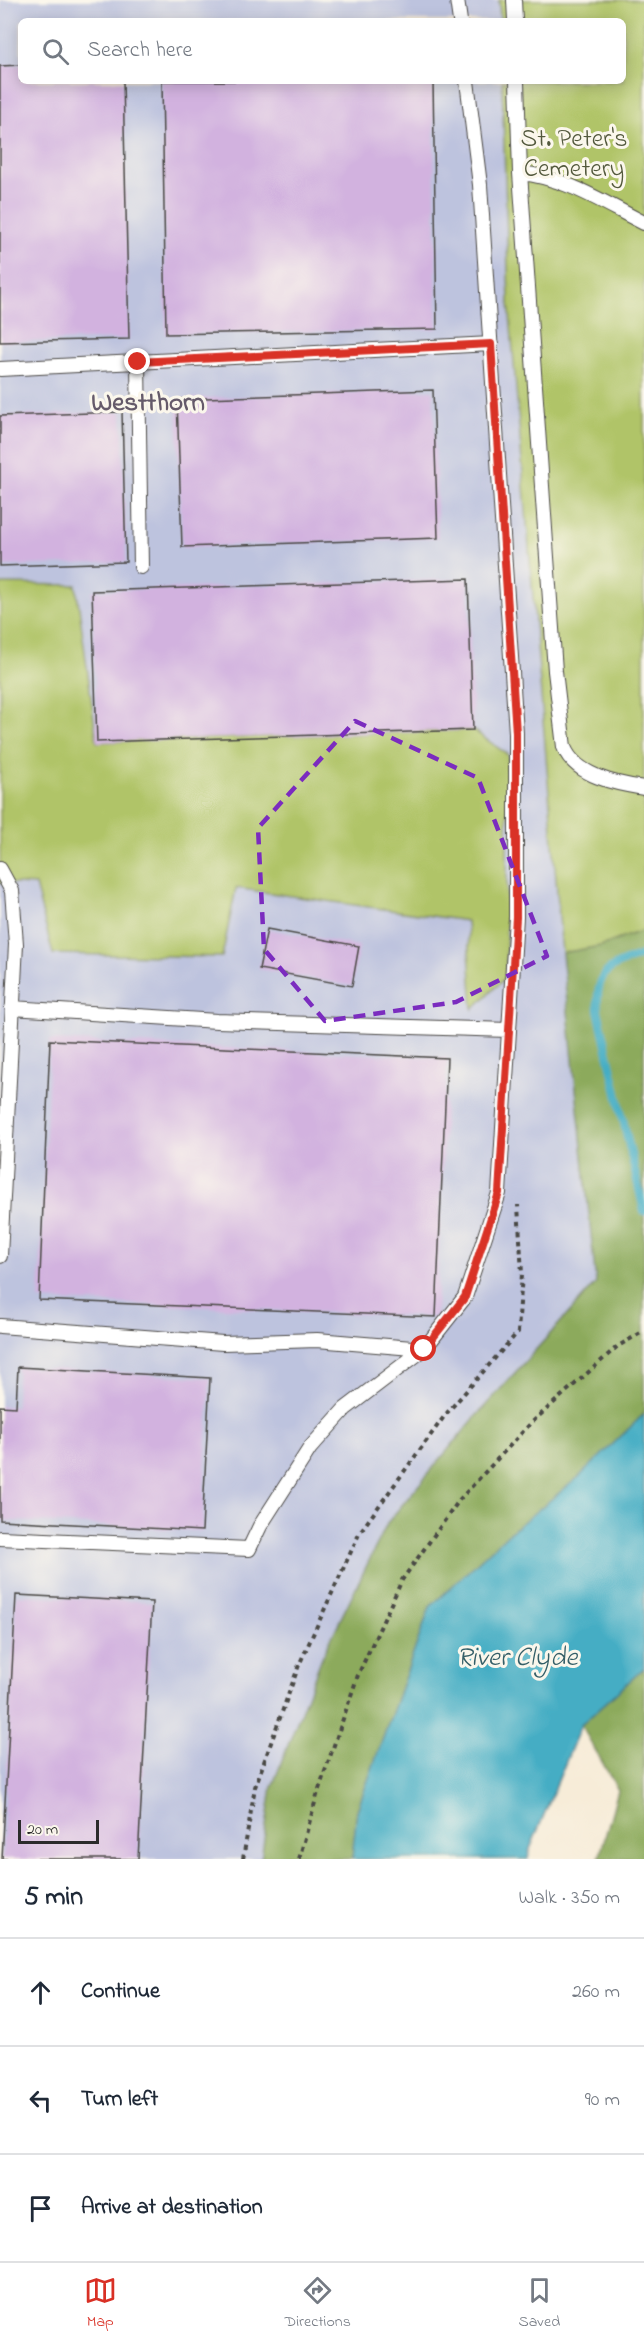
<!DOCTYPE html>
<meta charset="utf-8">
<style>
body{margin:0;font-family:"Indie Flower",sans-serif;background:#f2f2f3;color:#1f2937}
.scale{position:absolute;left:18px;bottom:15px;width:81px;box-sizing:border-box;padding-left:6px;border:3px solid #2b2b2b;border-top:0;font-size:16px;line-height:21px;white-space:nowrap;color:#2b2b2b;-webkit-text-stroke:4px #fbf7ec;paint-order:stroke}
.stop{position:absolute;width:18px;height:18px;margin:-14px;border:4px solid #d93025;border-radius:50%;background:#fff}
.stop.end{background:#d93025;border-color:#fff;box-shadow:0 2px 6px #0008}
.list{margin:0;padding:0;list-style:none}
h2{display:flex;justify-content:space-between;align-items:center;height:78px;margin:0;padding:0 24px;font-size:26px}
h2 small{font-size:20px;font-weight:400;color:#747a83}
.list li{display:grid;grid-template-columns:39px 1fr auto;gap:18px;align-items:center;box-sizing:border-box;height:108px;padding:0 24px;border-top:2px solid #e0e1e3}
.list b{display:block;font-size:22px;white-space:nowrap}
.list em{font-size:20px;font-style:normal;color:#747a83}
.icon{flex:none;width:33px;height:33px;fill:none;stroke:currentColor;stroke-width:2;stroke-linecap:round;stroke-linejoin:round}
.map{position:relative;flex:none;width:644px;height:1859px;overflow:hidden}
.search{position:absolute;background:#fff;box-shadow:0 3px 15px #0003;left:18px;right:18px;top:18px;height:66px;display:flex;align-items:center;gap:15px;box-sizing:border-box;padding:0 21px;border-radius:9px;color:#747a83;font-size:22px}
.sheet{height:402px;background:#fff}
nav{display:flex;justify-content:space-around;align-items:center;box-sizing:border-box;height:84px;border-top:2px solid #e0e1e3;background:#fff;font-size:16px;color:#747a83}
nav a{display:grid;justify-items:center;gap:3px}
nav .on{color:#d93025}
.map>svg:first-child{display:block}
</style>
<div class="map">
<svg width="644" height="1859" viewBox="0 0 644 1859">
<rect width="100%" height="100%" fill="#fbf7ec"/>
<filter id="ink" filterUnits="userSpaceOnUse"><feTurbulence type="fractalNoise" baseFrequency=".0167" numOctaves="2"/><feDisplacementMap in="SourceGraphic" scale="12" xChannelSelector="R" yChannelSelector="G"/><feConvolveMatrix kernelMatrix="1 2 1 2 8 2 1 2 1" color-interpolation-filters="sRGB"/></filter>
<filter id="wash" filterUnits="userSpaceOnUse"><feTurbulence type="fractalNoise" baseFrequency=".008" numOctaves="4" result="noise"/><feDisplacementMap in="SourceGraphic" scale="24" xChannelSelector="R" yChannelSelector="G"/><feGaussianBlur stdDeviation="1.35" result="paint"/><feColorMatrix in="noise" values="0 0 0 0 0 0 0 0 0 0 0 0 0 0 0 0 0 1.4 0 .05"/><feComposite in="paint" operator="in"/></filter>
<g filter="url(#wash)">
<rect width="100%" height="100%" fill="#f7ecd8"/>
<path fill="#bdc3de" d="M 0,0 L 499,0 L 500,21 L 21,21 L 21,81 L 502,81 L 509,302 L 562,953 L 596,1283 L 477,1415 L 322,1657 L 272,1787 L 261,1859 L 0,1859 Z"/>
<path fill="#b0c468" stroke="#6e784a" stroke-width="1.5" d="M 499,0 L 644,0 L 644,930 L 601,946 L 562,953 L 509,302 L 502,81 L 623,81 L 623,21 L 500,21 Z
M 0,584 L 76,585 L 97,742 L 473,730 L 508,755 L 506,977 L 473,1009 L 467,921 L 236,888 L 222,957 L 53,954 L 35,885 L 0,883 Z"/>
<path fill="#8caa5c" stroke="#5c6a44" stroke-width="1.5" d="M 644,930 L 644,1414 L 579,1477 L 508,1534 L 430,1607 L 357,1811 L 352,1859 L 261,1859 L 272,1787 L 322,1657 L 388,1522 L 477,1415 L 596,1283 L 562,953 L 601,946 Z
M 644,1668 L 644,1859 L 599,1859 L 618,1790 L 581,1725 Z"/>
<path fill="#44adc4" stroke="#386c78" stroke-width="1.5" d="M 644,1414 L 644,1668 L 581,1725 L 530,1849 L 528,1859 L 352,1859 L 357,1811 L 430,1607 L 508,1534 L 579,1477 Z"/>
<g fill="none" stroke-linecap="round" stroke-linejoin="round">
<path stroke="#44adc4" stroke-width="8" d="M 644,954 C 610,967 595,969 598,1010 L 644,1211"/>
</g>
<g id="blocks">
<path fill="#d2b2df" d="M 21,65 L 21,81 L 123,81 L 129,339 L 0,342 L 0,66 Z
M 162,81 L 433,81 L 437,329 L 166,334 Z
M 433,390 L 438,538 L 182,547 L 177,399 Z
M 122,412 L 126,562 L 0,566 L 0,416 Z
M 468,579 L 473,730 L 97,742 L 92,591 Z
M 267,929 L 359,946 L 352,986 L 259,969 Z
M 50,1040 L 447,1058 L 436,1317 L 39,1300 Z
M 18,1367 L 210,1378 L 202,1531 L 0,1520 L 0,1406 L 16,1407 Z
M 16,1595 L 152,1602 L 138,1859 L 2,1859 Z"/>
</g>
</g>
<g filter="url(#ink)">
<use href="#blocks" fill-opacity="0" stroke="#4a4845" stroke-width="1.5"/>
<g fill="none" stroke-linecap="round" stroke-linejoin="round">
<defs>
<path id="lane" d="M 457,0 L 460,21
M 514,0 L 515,21
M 517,81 L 520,173 L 555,671 L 564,747 C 575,776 617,784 644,788
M 520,173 C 565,177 604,203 644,223
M 138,362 L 141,567
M 0,369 L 491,344
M 0,869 L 12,891 L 16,944 L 0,1256
M 12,1008 L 217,1021 L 509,1030
M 0,1326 L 223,1343 L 317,1340 L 424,1349
M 0,1538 L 249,1549 L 260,1526 L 310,1448 L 345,1409 L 424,1349 L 465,1297 L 499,1193 L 516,917 L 516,733 L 480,185 L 467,81"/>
</defs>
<use href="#lane" stroke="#4a4845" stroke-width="16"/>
<path stroke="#4a4845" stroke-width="4" stroke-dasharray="4.5 4.5" stroke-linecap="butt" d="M 243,1859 L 255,1787 L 299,1665 L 360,1532 L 446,1414 L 518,1332 L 522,1274 L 518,1205
M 299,1859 L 318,1792 L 358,1675 L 402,1580 L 460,1499 L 531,1423 L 618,1346 L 644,1331"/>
<use href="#lane" stroke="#fff" stroke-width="14"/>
</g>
</g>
<g fill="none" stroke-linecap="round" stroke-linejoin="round" filter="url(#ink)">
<path stroke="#d93025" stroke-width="8" d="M 138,362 L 491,344 L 516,733 L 516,917 L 499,1193 L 465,1297 L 424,1349"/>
</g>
<path fill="none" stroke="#7b2cbf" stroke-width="4.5" stroke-dasharray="12 8" stroke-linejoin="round" d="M 355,721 L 478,778 L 547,956 L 456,1002 L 325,1021 L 264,949 L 258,828 Z"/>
<g text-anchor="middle" stroke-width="6" stroke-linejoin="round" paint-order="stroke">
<g font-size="26" fill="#53593d" stroke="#fbf7ec">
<text x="574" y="146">St. Peter's<tspan x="574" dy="30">Cemetery</tspan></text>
</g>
<g font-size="27" font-weight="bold" fill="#655a6a" stroke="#fbf7ec">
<text x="148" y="410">Westthorn</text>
</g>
<g font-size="27" font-style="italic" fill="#355f68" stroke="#fbf7ec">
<text x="517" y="1665">River Clyde</text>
</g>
</g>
</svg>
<div class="scale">20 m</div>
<div class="stop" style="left:424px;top:1349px"></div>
<div class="stop end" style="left:138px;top:362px"></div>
<div class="search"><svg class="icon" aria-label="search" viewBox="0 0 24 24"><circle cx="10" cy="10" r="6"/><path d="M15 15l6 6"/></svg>Search here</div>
</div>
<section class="sheet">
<h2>5 min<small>Walk · 350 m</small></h2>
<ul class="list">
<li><svg class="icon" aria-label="ahead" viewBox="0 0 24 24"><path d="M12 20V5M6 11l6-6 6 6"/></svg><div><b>Continue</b></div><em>260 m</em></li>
<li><svg class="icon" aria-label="left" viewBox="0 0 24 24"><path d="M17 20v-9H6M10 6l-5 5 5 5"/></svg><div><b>Turn left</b></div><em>90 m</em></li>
<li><svg class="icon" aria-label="arrive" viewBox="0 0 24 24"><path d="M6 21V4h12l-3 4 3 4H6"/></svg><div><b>Arrive at destination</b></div></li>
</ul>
</section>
<nav>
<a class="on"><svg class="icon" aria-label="map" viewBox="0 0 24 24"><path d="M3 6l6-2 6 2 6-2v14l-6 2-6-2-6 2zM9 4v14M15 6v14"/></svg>Map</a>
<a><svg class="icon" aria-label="directions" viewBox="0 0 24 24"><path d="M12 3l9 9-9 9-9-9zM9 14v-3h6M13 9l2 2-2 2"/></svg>Directions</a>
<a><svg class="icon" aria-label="saved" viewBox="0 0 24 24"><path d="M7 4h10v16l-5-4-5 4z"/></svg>Saved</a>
</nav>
